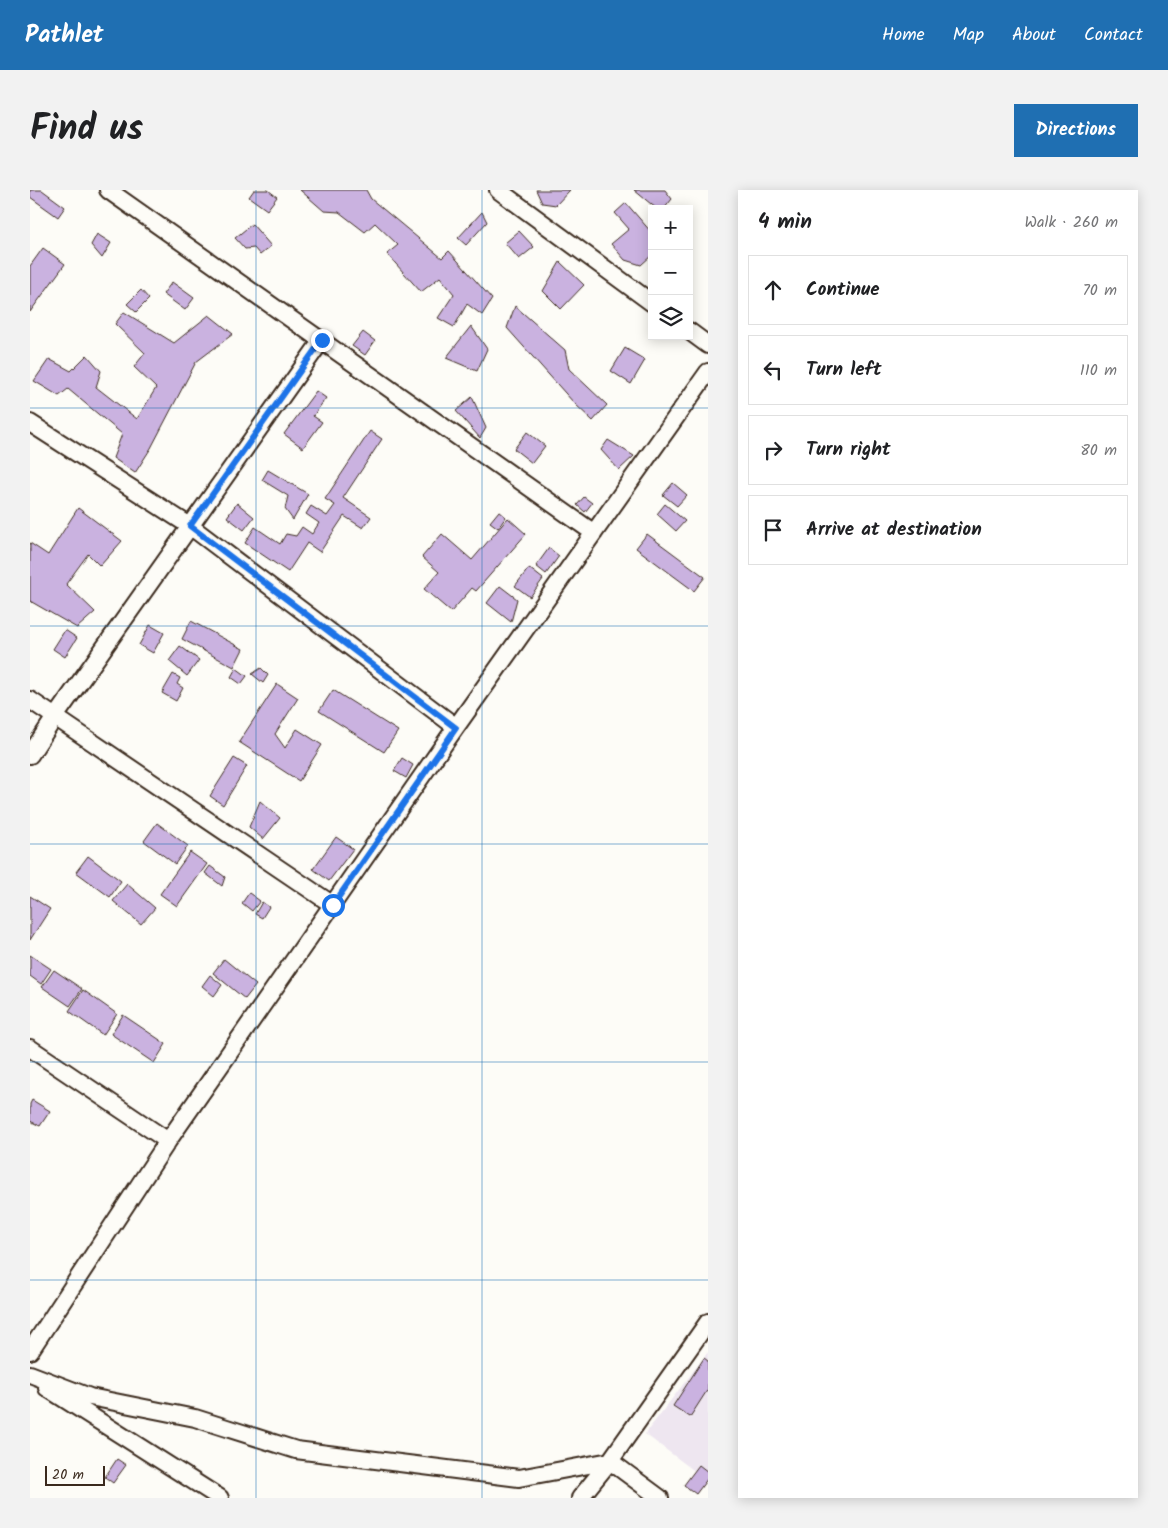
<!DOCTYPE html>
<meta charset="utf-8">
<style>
body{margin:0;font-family:Kalam,sans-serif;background:#f2f2f2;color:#202124}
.controls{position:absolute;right:15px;top:15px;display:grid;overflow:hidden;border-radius:0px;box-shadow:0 2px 12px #0003}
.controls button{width:45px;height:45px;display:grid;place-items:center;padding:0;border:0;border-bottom:1px solid #e0e0e0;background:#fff;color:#202124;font:25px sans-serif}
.scale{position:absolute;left:15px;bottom:12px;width:60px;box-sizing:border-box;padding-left:5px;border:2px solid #3b2a1e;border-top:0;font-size:14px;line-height:18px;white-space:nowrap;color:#3b2a1e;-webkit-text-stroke:4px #fdfcf7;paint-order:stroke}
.stop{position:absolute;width:15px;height:15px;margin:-11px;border:4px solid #1a73e8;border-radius:50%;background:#fff}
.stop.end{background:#1a73e8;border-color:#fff;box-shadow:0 1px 5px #0008}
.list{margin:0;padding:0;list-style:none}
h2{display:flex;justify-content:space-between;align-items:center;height:65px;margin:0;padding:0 20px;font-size:21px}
h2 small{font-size:16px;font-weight:400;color:#757577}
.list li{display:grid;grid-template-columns:32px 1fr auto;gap:15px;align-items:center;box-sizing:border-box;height:70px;margin:0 10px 10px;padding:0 10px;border:1px solid #e0e0e0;border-radius:0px}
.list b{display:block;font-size:19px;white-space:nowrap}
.list em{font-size:16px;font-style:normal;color:#757577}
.icon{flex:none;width:28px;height:28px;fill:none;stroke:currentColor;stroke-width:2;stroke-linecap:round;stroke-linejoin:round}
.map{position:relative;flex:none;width:678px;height:1308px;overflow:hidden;border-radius:0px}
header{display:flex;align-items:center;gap:30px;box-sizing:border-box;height:70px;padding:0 25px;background:#1f6fb2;color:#fff}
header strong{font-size:24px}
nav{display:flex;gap:28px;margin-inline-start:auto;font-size:18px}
.intro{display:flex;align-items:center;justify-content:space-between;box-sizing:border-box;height:120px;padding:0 30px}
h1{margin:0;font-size:35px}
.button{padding:12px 22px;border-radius:0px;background:#1f6fb2;color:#fff;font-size:18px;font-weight:700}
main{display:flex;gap:30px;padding:0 30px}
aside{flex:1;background:#fff;border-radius:0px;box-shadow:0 2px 12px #0003}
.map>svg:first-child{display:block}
</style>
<header>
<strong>Pathlet</strong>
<nav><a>Home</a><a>Map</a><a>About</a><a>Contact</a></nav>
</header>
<div class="intro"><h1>Find us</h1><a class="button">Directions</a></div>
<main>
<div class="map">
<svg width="678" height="1308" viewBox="0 0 678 1308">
<rect width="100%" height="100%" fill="#fdfcf7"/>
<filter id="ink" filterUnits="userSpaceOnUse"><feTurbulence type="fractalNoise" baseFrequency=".02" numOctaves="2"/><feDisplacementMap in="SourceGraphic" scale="10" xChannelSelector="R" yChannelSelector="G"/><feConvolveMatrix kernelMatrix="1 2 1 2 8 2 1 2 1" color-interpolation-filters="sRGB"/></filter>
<g filter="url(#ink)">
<path fill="#eee6f0" d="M 678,1162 L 678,1291 L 615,1244 Z"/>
<path fill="#cab2e0" stroke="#3b2a1e" d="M 0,0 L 12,0 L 35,17 L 28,27 L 0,7 Z
M 224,0 L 238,0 L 247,7 L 237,20 L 219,7 Z
M 270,0 L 336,0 L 341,9 L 412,68 L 419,61 L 462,109 L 452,125 L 437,114 L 424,137 L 408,128 L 424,104 L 410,87 L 391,102 L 357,64 L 368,55 L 345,33 L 335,42 L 309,22 L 294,21 Z
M 506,0 L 540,0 L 526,15 L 512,13 Z
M 604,0 L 635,0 L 642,9 L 634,19 L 627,19 Z
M 596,13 L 622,43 L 622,65 L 611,75 L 595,70 L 581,54 L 599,39 L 585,23 Z
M 452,22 L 457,32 L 436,55 L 428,48 Z
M 222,34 L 241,56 L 230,65 L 224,58 L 215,59 L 205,48 Z
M 489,41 L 504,57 L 489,69 L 475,53 Z
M 67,44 L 81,53 L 72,68 L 61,55 Z
M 13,58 L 35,74 L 0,122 L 0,76 Z
M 530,72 L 554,95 L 531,119 L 513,101 Z
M 142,92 L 164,108 L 155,120 L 133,104 Z
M 111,100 L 119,109 L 106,122 L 97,114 Z
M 485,116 L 535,160 L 539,179 L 577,215 L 563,231 L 544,213 L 477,138 Z
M 94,122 L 144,153 L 179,125 L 203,144 L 166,172 L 121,258 L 105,283 L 83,268 L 92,244 L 38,199 L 29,206 L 4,191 L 19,169 L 41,181 L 57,165 L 71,181 L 66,197 L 107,229 L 126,198 L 104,177 L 115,163 L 85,134 Z
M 441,136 L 457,159 L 447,181 L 416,168 Z
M 333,142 L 345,151 L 335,165 L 322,156 Z
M 595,158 L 615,170 L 601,194 L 581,181 Z
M 286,201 L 296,208 L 283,226 L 292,232 L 273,258 L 254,244 Z
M 442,207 L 456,238 L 450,248 L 426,221 Z
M 340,241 L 352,249 L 313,308 L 341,327 L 333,338 L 314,326 L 290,362 L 277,353 L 258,382 L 215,353 L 225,337 L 250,354 L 256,344 L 266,346 L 272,337 L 282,344 L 289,333 L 276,324 L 281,316 L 297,326 L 305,315 L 295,309 Z
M 497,242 L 515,256 L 502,273 L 484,259 Z
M 578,250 L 604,266 L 589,280 L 571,260 Z
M 238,280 L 278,304 L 263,330 L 255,319 L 258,306 L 232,290 Z
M 643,293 L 657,305 L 647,316 L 633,305 Z
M 554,307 L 562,313 L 555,322 L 547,315 Z
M 207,313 L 224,327 L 214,340 L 197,327 Z
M 635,314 L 655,331 L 646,341 L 627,324 Z
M 48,318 L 92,351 L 70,376 L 58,364 L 36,394 L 65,422 L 47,438 L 0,411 L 0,353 L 18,365 Z
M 469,321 L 476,327 L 468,338 L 460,332 Z
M 478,328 L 496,344 L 446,401 L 442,398 L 421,422 L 394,399 L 409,382 L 392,367 L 412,344 L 442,370 Z
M 617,344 L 675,387 L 664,401 L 606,358 Z
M 519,358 L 529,366 L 516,384 L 506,376 Z
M 499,378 L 513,389 L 500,407 L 485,396 Z
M 470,396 L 487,409 L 481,432 L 457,413 Z
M 161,431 L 213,459 L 204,477 L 152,449 Z
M 120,435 L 134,443 L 123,463 L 109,455 Z
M 35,440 L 47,448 L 35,467 L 23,459 Z
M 150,456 L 169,470 L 157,486 L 139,471 Z
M 206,478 L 217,486 L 211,494 L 201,487 Z
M 231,478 L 238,485 L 233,493 L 222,484 Z
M 143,484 L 150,488 L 147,494 L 153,498 L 146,511 L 132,503 Z
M 247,494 L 268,508 L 245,544 L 255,558 L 267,539 L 292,555 L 269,591 L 209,552 Z
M 303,500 L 368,541 L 354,562 L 289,521 Z
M 204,568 L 217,576 L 193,615 L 180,606 Z
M 372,568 L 383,575 L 376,588 L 364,581 Z
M 230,611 L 250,628 L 233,649 L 219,637 Z
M 127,633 L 158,656 L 145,674 L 114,651 Z
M 306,647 L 323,659 L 299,691 L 283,679 Z
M 160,662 L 177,674 L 147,716 L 130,704 Z
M 58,666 L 91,691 L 80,707 L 46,682 Z
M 180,676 L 195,687 L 192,696 L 175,683 Z
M 97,694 L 125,718 L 111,734 L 83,711 Z
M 219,703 L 230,711 L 222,721 L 212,713 Z
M 0,706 L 20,719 L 0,750 Z
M 232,712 L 239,717 L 232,728 L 225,724 Z
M 0,765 L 21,779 L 11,794 L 0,786 Z
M 194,769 L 226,795 L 215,809 L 183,783 Z
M 24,780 L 52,799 L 40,816 L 12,797 Z
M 180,785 L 192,795 L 184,806 L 172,796 Z
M 53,800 L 87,824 L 73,845 L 39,821 Z
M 93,825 L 136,854 L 124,873 L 81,844 Z
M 2,910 L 20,921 L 10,936 L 0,931 L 0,914 Z
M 674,1168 L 678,1171 L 678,1199 L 660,1227 L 643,1216 Z
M 87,1269 L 96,1275 L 83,1293 L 75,1287 Z
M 669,1275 L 678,1282 L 678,1288 L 666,1304 L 654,1295 Z"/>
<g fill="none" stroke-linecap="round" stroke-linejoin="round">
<defs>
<path id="street" d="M 78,0 L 564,343
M 468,0 L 622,113
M 659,141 L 678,155
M 0,233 L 160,336 L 426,537
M 0,510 L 303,715
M 0,565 L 25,527 L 292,150
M 0,858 L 138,951
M 0,1161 L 138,951 L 426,537 L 678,182
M 0,1184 L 60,1207 L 165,1228 L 266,1260 L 489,1288 L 580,1271 L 630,1308
M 17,1198 L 190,1308
M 550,1308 L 580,1271 L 678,1132"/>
</defs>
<use href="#street" stroke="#3b2a1e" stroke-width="20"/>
<use href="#street" stroke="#fdfcf7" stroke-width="16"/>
</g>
</g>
<g fill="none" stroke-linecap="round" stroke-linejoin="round" filter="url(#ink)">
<path stroke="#1a73e8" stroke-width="6" d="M 292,150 L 160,336 L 426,538 L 303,715"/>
</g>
<path fill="none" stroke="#1f6fb2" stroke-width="1" stroke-opacity="0.55" d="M 226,0 L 226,1308M 452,0 L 452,1308M 0,218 L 678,218M 0,436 L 678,436M 0,654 L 678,654M 0,872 L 678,872M 0,1090 L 678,1090"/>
</svg>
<div class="controls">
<button>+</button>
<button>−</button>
<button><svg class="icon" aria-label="layers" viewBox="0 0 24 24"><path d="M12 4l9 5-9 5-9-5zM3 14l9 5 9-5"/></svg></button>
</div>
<div class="scale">20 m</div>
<div class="stop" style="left:303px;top:715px"></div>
<div class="stop end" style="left:292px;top:150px"></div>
</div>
<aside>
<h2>4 min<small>Walk · 260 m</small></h2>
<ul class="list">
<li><svg class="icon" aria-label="ahead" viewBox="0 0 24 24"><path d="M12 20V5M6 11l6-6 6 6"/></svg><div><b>Continue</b></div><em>70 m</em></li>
<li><svg class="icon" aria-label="left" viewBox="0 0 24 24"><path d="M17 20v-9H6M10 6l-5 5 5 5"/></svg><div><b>Turn left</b></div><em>110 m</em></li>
<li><svg class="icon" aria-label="right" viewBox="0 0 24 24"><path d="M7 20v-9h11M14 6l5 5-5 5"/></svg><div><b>Turn right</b></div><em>80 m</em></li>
<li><svg class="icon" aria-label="arrive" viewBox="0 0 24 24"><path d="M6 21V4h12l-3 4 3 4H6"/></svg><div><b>Arrive at destination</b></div></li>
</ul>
</aside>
</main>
